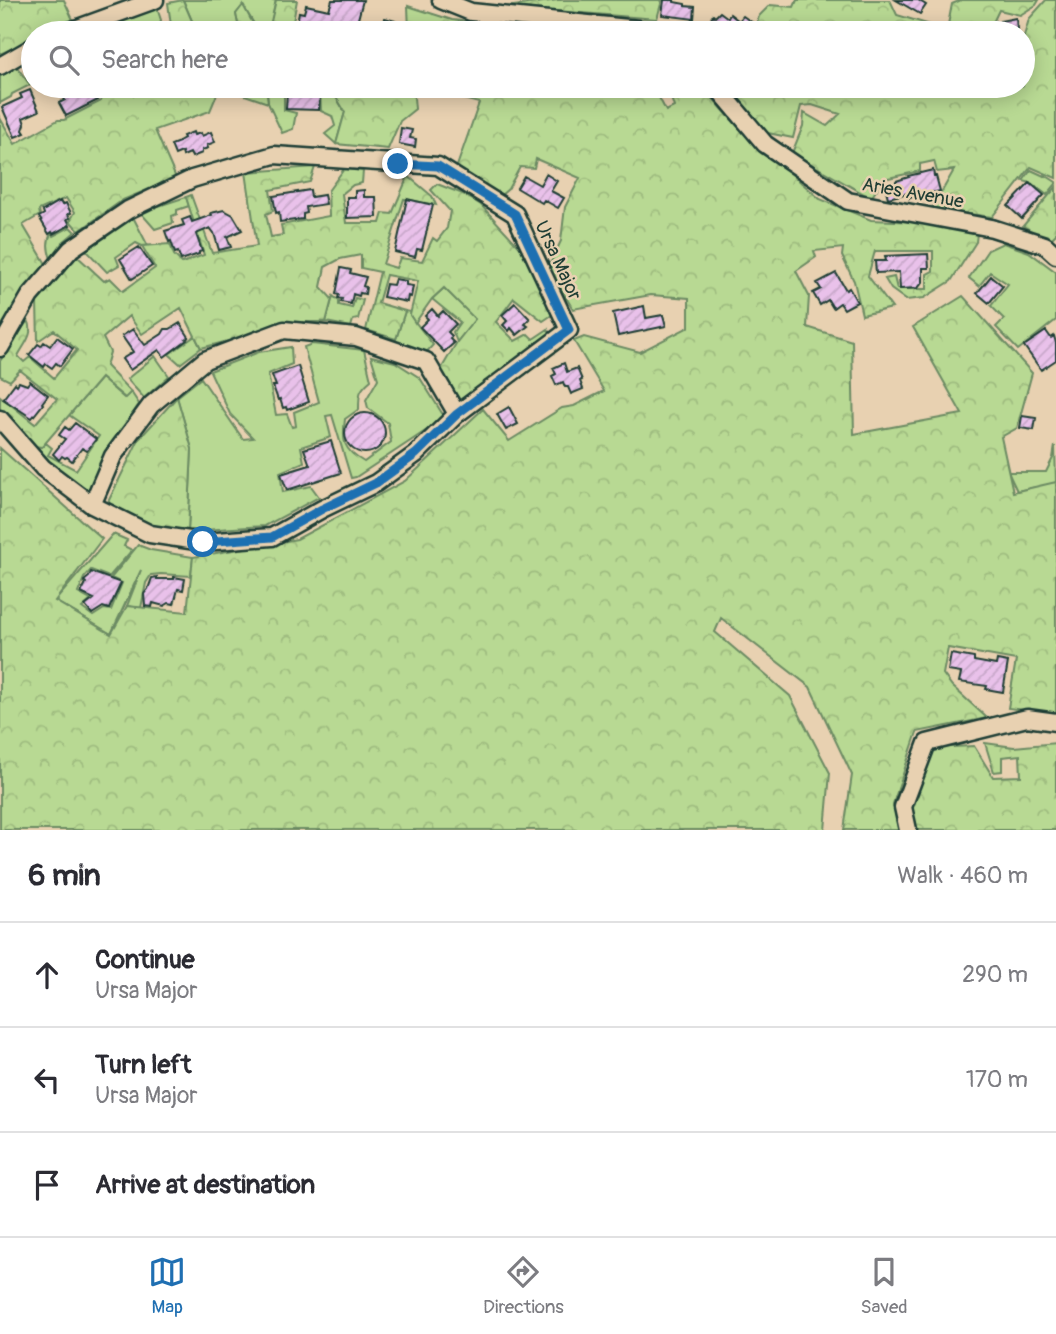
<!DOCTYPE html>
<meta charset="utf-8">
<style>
body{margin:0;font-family:Pangolin,sans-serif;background:#f2f2f3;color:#2b2b33}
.stop{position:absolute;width:21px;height:21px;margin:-16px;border:5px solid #1f6fb2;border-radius:50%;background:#fff}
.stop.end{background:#1f6fb2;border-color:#fff;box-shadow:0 2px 7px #0008}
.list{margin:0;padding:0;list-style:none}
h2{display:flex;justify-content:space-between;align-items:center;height:91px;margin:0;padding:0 28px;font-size:30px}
h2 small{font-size:23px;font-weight:400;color:#7c7c81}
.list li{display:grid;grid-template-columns:46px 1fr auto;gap:21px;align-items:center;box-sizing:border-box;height:105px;padding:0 28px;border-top:2px solid #e1e1e2}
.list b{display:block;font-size:26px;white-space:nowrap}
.list p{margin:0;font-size:23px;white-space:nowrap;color:#7c7c81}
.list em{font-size:23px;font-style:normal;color:#7c7c81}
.icon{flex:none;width:38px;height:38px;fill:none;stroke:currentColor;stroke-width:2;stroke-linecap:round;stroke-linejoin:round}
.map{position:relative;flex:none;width:1056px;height:830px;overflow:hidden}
.search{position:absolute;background:#fff;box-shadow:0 4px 18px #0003;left:21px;right:21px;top:21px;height:77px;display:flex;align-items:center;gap:18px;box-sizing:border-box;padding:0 24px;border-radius:38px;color:#7c7c81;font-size:26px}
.sheet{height:406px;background:#fff}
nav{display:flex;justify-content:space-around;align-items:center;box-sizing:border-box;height:98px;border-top:2px solid #e1e1e2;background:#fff;font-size:19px;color:#7c7c81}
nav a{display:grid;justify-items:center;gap:4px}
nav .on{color:#1f6fb2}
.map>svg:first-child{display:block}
</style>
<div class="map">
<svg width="1056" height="830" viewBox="0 0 1056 830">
<defs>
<pattern id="forest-crowns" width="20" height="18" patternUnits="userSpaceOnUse" patternTransform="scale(1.75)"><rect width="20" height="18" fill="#b8d993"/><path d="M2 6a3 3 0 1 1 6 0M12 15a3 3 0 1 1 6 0" fill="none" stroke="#9ebb7f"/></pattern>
<pattern id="building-hatch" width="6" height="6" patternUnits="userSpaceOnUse" patternTransform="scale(1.75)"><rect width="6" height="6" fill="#e9c1ea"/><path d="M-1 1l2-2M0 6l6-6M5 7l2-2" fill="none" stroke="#c7a7c9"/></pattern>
</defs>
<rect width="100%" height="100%" fill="#e8d1b1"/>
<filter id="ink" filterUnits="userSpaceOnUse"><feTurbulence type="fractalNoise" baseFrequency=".0143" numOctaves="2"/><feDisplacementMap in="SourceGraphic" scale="14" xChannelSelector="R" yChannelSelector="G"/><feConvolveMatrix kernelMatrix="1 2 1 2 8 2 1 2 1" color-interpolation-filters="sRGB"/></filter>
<g filter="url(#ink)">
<path fill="#b8d993" stroke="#6c8b64" stroke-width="2" d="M 183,0 L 276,0 L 270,30 L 256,27 L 243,6 L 236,14 L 240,33 L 228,33 L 205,27 L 192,32 L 192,21 Z
M 156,5 L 161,20 L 158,33 L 94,33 Z
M 17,67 L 30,85 L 12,94 L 11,97 L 0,103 L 0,76 Z
M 266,86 L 326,86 L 333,92 L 345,112 L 336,144 L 325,134 L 335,126 L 332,116 L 321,111 L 320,90 L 295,86 L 293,90 L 284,89 L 284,110 L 296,113 L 293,129 L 282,133 L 268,103 Z
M 1031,170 L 1044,176 L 1045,175 L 1056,182 L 1056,184 L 1047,195 L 1031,183 L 1023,181 Z
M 186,197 L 189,206 L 177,210 L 177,214 L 172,216 L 173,223 L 155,229 L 140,212 Z
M 133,217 L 148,246 L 142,246 L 136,243 L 116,257 L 119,265 L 107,272 L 86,250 Z
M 70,227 L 75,232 L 62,243 L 51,259 C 48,251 46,242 51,234 L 53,236 Z
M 1003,243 L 1029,252 L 1056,272 L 1056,320 L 1018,350 L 996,327 L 1004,319 L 991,306 L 1008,284 L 990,272 L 979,286 L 969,278 L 988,250 Z
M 444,288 L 476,319 L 457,342 L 453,332 L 460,322 L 432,299 Z
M 333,296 L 339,301 L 339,305 L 352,308 L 355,298 L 363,300 L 358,319 L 353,320 L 351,327 L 326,322 Z
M 405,311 L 411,312 L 410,315 L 433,345 L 423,356 L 396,344 L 396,339 Z
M 195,336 L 201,348 L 180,364 L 169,354 Z
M 312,344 L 364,350 L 371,380 C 359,390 359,393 359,409 L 345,419 C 342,441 343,450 364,462 L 391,442 L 388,423 L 368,408 L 366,400 L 378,379 L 371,356 L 395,362 L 420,378 L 445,418 L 356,477 L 351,478 L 332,415 L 326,416 L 331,437 L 301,447 L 304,462 L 280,472 L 283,492 L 311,486 L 319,497 L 265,526 L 188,531 L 192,449 L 177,397 L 201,378 L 243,439 L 253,438 L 230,414 L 210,371 L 259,352 L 291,347 L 292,364 L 268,374 L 276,415 L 287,414 L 292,427 L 296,426 L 294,412 L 319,402 L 304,347 Z
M 155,356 L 169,376 L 144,398 L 127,379 Z
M 101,378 L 124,398 L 131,392 L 139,404 L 112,446 L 87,494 L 33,450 L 33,446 L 42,447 L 46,443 L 52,448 L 48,455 L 76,470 L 99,436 L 69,415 Z
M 1055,446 L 1056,483 L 1017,491 L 1008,472 L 1046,472 L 1053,458 Z
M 113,534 L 127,540 L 124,546 L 132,550 L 109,577 L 91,570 L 84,578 L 78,593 L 91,600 L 82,608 L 93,616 L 104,609 L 111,610 L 122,583 L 111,578 L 138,545 L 151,550 L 193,557 L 191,576 L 161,574 L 151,575 L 146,583 L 141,608 L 127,606 L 141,570 L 111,634 L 55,601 Z"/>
<path fill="url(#forest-crowns)" stroke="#6c8b64" stroke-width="2" d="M 0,0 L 64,0 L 74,22 L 48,33 L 33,33 L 33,39 L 0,54 Z
M 183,0 L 192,21 L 192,33 L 172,33 L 168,3 Z
M 276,0 L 297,0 L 291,33 L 240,33 L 236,14 L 243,5 L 255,27 L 269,30 Z
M 558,0 L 662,0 L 657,19 L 506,7 Z
M 797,0 L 890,0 L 897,15 L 947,30 L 952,4 L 961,0 L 1039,0 L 1036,5 L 1020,15 L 999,10 L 988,33 L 754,33 L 759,16 L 770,5 L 794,7 Z
M 1046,0 L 1056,0 L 1056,178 L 1031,167 L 992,217 L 932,209 L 954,170 L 937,172 L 934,161 L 920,164 L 920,171 L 884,179 L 871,198 L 792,153 L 803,126 L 804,113 L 827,126 L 840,114 L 812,105 L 801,106 L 793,138 L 768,133 L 725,86 L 757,86 L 766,93 L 773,86 L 1023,86 L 1023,40 L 1029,19 Z
M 408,6 L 452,20 L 570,33 L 408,33 L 409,31 Z
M 102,86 L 130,86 L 134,95 L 159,86 L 266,86 L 268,103 L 242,94 L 217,94 L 210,111 L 155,130 L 176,178 L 123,200 L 79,231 L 70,221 L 75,212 L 66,198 L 39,210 L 40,215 L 23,225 L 49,269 L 20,301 L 0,330 L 0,118 L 15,144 L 58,120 L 64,120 L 101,101 L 103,90 Z
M 326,86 L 653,86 L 666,111 L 674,107 L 667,86 L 702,86 L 739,128 L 820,199 L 871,220 L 919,222 L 977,233 L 976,242 L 951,281 L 924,298 L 906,300 L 891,289 L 885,279 L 894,277 L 897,289 L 927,289 L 927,274 L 933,271 L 933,251 L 875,251 L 868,276 L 892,308 L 862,315 L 854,281 L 842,256 L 843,248 L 814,251 L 816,257 L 796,271 L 809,296 L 807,327 L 852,341 L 854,434 L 962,414 L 913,327 L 963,296 L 1032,373 L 1017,428 L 1001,437 L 1013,492 L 1056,482 L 1056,714 L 1008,708 L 1016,660 L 948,648 L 943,674 L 952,686 L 987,718 L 917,732 L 893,804 L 899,830 L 844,830 L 852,775 L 810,687 L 721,618 L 715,632 L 790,696 L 830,773 L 825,830 L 0,830 L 0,448 L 102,539 L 55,601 L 111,634 L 127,606 L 187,612 L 193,557 L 297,539 L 405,481 L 483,409 L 509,441 L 562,408 L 574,406 L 604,391 L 574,341 L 584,337 L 640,352 L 689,327 L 689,298 L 651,295 L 573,309 L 548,268 L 561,241 L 565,207 L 580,178 L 536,159 L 534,168 L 520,167 L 508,189 L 500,196 L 456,169 L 479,103 L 413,86 L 415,109 L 400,121 L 388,149 L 336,144 L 345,112 L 333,92 Z
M 315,167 L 310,182 L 270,190 L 273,211 L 266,214 L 271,237 L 283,235 L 281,225 L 329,216 L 328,191 L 344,169 L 363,171 L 362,183 L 353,185 L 342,194 L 346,223 L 380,223 L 383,213 L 392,214 L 408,176 L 432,196 L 436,205 L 404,199 L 383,264 L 396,268 L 400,258 L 422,261 L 433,238 L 437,241 L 447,228 L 450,211 L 431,190 L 437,184 L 463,194 L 481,205 L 527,255 L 555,313 L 543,321 L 514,298 L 496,322 L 515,341 L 528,334 L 533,339 L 548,329 L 551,337 L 460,403 L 440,371 L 457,342 L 475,319 L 444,288 L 432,299 L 415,323 L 410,315 L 418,281 L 386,275 L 378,303 L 405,311 L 396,339 L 366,330 L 380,272 L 361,268 L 361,255 L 340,259 L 325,267 L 321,287 L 332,299 L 326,322 L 302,322 L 201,348 L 181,308 L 142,334 L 129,316 L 103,338 L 110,352 L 106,366 L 131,392 L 125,398 L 101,378 L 42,447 L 33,446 L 0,413 L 0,396 L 35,424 L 57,399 L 20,370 L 10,381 L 0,376 L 0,361 L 28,320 C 35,333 25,343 18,356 L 24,362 L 30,357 L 54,378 L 77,350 L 54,330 L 38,341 L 37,302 L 77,256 L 104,281 L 110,278 L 123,291 L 155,268 L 142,246 L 170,244 L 174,255 L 182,263 L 204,255 L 186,197 L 191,195 L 212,253 L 257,246 L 246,172 Z
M 1056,187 L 1056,234 L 1049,241 L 1023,226 Z
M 177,397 L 192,449 L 188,531 L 161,530 L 106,506 L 139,439 Z
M 985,743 L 1014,747 L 1056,743 L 1056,830 L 912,830 L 907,808 L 929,748 L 974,746 L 993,777 L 1021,776 L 1020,755 L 1002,757 L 1002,771 L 994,772 Z"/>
<path fill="url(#building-hatch)" stroke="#1f3d34" stroke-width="2" d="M 332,0 L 363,0 L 357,23 L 382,27 L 385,18 L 395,21 L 408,33 L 360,33 L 322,26 L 321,33 L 295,33 L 299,12 L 304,13 L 306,5 L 329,10 Z
M 664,0 L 674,0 L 674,2 L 685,4 L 685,6 L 695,7 L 694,19 L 662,15 Z
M 896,0 L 918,0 L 926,5 L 920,14 Z
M 720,12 L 728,18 L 730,14 L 739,21 L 743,16 L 753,23 L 749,30 L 748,33 L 700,33 L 713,15 L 715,17 Z
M 1016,18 L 1017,29 L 1013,30 L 1013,33 L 1002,33 L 1000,21 Z
M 68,86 L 91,86 L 98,100 L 66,116 L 59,103 L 65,100 L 62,95 L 71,91 Z
M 296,89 L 304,90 L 305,92 L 314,93 L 314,95 L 320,95 L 319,110 L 286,109 L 287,92 L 295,93 Z
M 30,90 L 39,111 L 23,118 L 25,124 L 23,130 L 25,133 L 15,137 L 2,107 L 22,98 L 20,94 Z
M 401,128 L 412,130 L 410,138 L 416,139 L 415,147 L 399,144 Z
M 193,132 L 194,135 L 201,133 L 202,136 L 211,132 L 215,142 L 207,145 L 208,148 L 202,150 L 202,153 L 192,157 L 190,153 L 183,156 L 182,152 L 175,155 L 171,145 L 179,142 L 179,141 L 184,138 L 183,136 Z
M 933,170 L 934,176 L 936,176 L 940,191 L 909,198 L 908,193 L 888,198 L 885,186 L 896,183 L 896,181 L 909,177 L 908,176 Z
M 546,174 L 557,181 L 551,191 L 564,198 L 558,208 L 544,200 L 542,203 L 517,188 L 524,176 L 540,185 Z
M 1030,183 L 1044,195 L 1022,219 L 1008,206 Z
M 310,190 L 311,197 L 324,195 L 326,204 L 306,207 L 307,213 L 303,214 L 303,219 L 280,222 L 279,212 L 276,213 L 273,196 Z
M 364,190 L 364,197 L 376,197 L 377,217 L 347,218 L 347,197 L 355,197 L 355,191 Z
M 407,199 L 433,205 L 422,250 L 417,249 L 415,257 L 395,252 Z
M 60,201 L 62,205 L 66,203 L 71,213 L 68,214 L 70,218 L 67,219 L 70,225 L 53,234 L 52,232 L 49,234 L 39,217 L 44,214 L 43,211 Z
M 224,210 L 233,215 L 242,230 L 227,237 L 231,247 L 219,250 L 214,233 L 210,228 L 196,234 L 202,251 L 199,252 L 199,254 L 181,260 L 178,252 L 175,253 L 171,241 L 169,242 L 165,231 L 184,225 L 182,220 L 190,217 L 192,222 L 212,215 L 211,213 Z
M 139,247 L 152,266 L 132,279 L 120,259 Z
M 928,254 L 929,268 L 923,268 L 923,282 L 918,288 L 900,289 L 899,272 L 876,273 L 875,261 L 886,261 L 885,256 Z
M 341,268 L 351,270 L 350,273 L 366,277 L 363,286 L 366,287 L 365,294 L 360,293 L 359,296 L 353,294 L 351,304 L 341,302 L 342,299 L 338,298 L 339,295 L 336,294 Z
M 836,273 L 846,290 L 849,288 L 857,302 L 844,309 L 840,303 L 833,308 L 828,300 L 820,305 L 813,293 L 821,289 L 817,283 Z
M 991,276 L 1003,286 L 989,303 L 977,293 Z
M 395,279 L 406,281 L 406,285 L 413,286 L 411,297 L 408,296 L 407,302 L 383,297 L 386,284 L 393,285 Z
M 515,303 L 530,319 L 525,324 L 528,326 L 517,335 L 511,328 L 509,331 L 503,325 L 507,321 L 502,315 Z
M 644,306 L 646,318 L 663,315 L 666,326 L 618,336 L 613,313 Z
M 432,309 L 438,316 L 443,311 L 456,324 L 448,332 L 452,336 L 450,339 L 454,343 L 444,352 L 420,327 L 428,319 L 425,316 Z
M 180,323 L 189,337 L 186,339 L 187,340 L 164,357 L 159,350 L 130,370 L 122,359 L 133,352 L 122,336 L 133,329 L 145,345 L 162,334 L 165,329 L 170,329 Z
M 1046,331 L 1051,338 L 1054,336 L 1056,343 L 1056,360 L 1041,370 L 1024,346 Z
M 57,337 L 73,349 L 60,366 L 56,363 L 52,368 L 46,364 L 44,367 L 29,355 L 38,344 L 41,346 L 44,342 L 50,346 Z
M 564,363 L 567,372 L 577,368 L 582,380 L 580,381 L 583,389 L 571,394 L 568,387 L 565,387 L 563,382 L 556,385 L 552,376 L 556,374 L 553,368 Z
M 298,366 L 309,402 L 287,410 L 286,407 L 283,408 L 280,399 L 278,400 L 273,386 L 276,386 L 272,375 Z
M 30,381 L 48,395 L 42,403 L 43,404 L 32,418 L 3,399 L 15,383 L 17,385 L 19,382 L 27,385 Z
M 509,407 L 518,424 L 506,430 L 497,414 Z
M345 433a20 20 0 1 1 40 0a20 20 0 1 1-40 0Z
M 1022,416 L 1036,418 L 1034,430 L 1020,428 Z
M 75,423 L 96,439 L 87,451 L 82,448 L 72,461 L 67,457 L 65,458 L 62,456 L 59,460 L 53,454 L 65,439 L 59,435 L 65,427 L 69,430 Z
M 331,441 L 341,473 L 287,490 L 281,474 L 310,465 L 304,449 Z
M 91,572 L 121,583 L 109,609 L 103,607 L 92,614 L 85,606 L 94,599 L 81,593 L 86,583 L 84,581 L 89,577 Z
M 157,577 L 157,579 L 174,579 L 174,577 L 185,579 L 183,590 L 178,589 L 174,604 L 169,603 L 164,606 L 153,603 L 152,607 L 145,606 L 144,594 L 148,589 L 152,578 Z
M 951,654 L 974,658 L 974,661 L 996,665 L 997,660 L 1008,662 L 1003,692 L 986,689 L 987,686 L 959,682 L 961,673 L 948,671 Z"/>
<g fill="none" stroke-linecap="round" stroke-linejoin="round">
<defs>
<path id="minor" d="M 441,0 L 471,12 L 638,29 L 647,33
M 64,33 L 155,0
M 0,66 L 33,47
M 716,86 L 765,144 L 848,201 L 992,228 L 1045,245 L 1056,255
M 0,348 L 30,296 L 71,249 L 128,210 L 192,179 L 274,155 L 438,166 L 515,214 L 569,330 L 457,414 L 416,454 L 376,483 L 322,509 L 272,537 L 203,542 L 150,534 L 92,505 L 43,468 L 0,419
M 92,505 L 113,456 L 151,405 L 205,360 L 284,330 L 356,337 L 426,361 L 457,414
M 908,830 L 903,807 L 927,743 L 1027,718 L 1056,722"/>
</defs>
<use href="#minor" stroke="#1f3d34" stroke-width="21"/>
<use href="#minor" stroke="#e8d1b1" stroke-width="16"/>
</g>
</g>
<g fill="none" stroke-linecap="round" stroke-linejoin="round" filter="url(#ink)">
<path stroke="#1f6fb2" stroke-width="9" d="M 203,542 L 272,537 L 322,509 L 376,483 L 416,454 L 457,414 L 569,330 L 515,214 L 438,166 L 398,164"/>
</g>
<g text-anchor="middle" stroke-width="5" stroke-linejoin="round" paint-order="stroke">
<g font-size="19" fill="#1f3d34" stroke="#e8d1b1">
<text transform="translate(913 192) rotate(10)" y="7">Aries Avenue</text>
<text transform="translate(559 260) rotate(65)" y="7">Ursa Major</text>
</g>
</g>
</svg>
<div class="stop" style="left:203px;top:542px"></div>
<div class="stop end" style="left:398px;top:164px"></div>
<div class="search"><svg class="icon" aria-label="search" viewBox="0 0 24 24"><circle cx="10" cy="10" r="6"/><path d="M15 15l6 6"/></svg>Search here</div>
</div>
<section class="sheet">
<h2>6 min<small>Walk · 460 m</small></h2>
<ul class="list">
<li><svg class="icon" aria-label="ahead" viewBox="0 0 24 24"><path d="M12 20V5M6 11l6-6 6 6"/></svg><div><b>Continue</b><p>Ursa Major</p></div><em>290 m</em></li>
<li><svg class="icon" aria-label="left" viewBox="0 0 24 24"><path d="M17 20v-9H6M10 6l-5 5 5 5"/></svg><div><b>Turn left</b><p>Ursa Major</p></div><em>170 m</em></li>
<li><svg class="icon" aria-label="arrive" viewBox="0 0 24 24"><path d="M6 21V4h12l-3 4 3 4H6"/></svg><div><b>Arrive at destination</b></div></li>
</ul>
</section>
<nav>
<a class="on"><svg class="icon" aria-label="map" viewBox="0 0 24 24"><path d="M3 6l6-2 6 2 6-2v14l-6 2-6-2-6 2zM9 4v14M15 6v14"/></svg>Map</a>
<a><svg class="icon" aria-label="directions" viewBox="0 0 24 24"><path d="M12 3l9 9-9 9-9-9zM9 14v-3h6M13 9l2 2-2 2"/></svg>Directions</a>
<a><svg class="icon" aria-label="saved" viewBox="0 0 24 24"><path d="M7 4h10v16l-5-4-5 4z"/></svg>Saved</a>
</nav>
